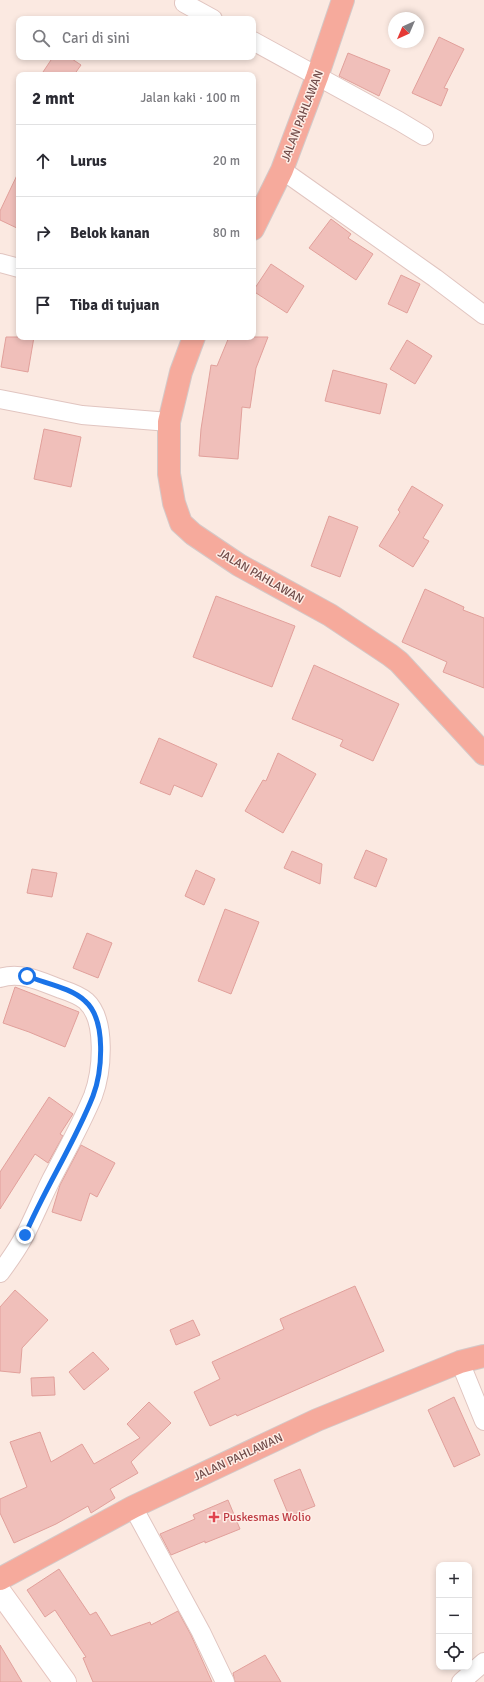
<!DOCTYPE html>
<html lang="id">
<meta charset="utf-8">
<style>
body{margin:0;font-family:Signika,sans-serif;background:#f7f7f7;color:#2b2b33}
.controls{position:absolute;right:12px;bottom:12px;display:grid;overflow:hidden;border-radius:8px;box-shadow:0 2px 6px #0003}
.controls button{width:36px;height:36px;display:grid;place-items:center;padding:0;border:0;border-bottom:1px solid #e1e1e2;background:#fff;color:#2b2b33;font:20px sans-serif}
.compass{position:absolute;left:388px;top:12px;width:36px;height:36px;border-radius:50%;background:#fff;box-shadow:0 2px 6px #0003;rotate:224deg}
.stop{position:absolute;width:12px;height:12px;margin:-9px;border:3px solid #1a73e8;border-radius:50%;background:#fff}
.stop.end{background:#1a73e8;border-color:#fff;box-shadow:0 1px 4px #0008}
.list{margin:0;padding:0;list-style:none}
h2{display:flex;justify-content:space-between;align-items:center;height:52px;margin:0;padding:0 16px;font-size:17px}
h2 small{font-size:13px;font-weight:400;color:#7c7c81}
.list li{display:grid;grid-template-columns:26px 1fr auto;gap:12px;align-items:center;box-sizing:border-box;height:72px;padding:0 16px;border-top:1px solid #e1e1e2}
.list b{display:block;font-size:15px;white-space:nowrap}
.list em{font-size:13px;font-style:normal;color:#7c7c81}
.icon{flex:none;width:22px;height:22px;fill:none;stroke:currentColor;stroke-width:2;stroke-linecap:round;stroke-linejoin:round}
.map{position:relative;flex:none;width:484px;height:1682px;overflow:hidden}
.search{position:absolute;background:#fff;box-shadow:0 2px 6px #0003;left:16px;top:16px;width:240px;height:44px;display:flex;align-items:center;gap:10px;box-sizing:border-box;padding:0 14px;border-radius:8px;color:#7c7c81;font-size:15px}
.panel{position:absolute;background:#fff;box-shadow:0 2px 6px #0003;left:16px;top:72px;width:240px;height:268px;border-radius:8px}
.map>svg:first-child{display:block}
</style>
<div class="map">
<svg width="484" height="1682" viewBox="0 0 484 1682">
<rect width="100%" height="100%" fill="#fbe9e1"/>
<path fill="#f0bfba" stroke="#e1a09b" d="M 439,37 L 464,49 L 444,88 L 448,89 L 441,106 L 412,93 Z
M 348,53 L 390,70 L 379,96 L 339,76 Z
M 53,57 L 69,57 L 81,65 L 74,75 L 41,75 Z
M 19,171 L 19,229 L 0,220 L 0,211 Z
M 331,219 L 351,234 L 348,238 L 373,254 L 356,280 L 309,248 Z
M 271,264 L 304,286 L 287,313 L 253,291 Z
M 401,275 L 420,284 L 407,313 L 388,304 Z
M 6,337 L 34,337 L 28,372 L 1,367 Z
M 229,337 L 268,337 L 256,368 L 250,408 L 242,407 L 238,459 L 199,456 L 201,429 L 211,365 L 217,366 Z
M 407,340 L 432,356 L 415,384 L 390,369 Z
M 333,370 L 387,384 L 380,414 L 325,401 Z
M 44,429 L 81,437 L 71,487 L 34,479 Z
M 412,486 L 443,505 L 423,538 L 429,541 L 413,567 L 379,546 L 400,512 L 398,510 Z
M 329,516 L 358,527 L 340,577 L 311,566 Z
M 425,589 L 464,607 L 463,610 L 484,618 L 484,688 L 443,672 L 447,662 L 402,642 Z
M 216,596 L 295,626 L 272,687 L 193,657 Z
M 314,665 L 399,704 L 373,761 L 340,746 L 343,740 L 292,719 Z
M 159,738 L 217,764 L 202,797 L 174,785 L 170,795 L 140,783 Z
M 278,753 L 316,774 L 283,833 L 245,811 L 263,780 L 266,781 Z
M 366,850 L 387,859 L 376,887 L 354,878 Z
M 292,851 L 322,864 L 320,884 L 284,868 Z
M 32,869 L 57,873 L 52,897 L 27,893 Z
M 196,870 L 215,879 L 204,905 L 185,896 Z
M 225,909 L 259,922 L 231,994 L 198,981 Z
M 87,933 L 112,943 L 98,978 L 73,968 Z
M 15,987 L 79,1012 L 65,1047 L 29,1032 L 3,1023 Z
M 49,1097 L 73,1114 L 60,1134 L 63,1136 L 48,1163 L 35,1154 L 0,1209 L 0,1172 Z
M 81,1145 L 115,1163 L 97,1197 L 90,1193 L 81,1221 L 52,1212 L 60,1185 Z
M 355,1286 L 384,1351 L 237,1416 L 236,1414 L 210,1426 L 194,1392 L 220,1379 L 212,1362 L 284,1329 L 280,1319 Z
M 15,1290 L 48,1320 L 22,1348 L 20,1373 L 0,1371 L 0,1307 Z
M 193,1320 L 200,1335 L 176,1345 L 170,1330 Z
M 93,1352 L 109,1369 L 84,1390 L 69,1372 Z
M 54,1377 L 55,1395 L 32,1396 L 31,1378 Z
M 454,1397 L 480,1455 L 454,1467 L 428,1410 Z
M 149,1402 L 171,1423 L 131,1462 L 138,1473 L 110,1489 L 115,1498 L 91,1513 L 88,1506 L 56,1524 L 14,1543 L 0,1513 L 0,1499 L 27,1487 L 10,1442 L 40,1432 L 51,1462 L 82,1444 L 94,1464 L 140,1438 L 127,1424 Z
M 300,1469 L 315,1506 L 289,1516 L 274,1480 Z
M 228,1500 L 240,1529 L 205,1543 L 205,1541 L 171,1555 L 160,1534 L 195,1519 L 193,1515 Z
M 59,1569 L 90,1615 L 96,1612 L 111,1636 L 150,1622 L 151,1625 L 178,1611 L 191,1635 L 212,1682 L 93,1682 L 83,1658 L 86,1657 L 55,1610 L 45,1617 L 27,1590 Z
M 0,1645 L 22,1682 L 0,1682 Z
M 265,1655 L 281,1682 L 235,1682 L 233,1673 Z"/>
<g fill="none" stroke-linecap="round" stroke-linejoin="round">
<defs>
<path id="minor" d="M 184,3 L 213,19
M 253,41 L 399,121 L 424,136
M 282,170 L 435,278 L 484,315
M 0,263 L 19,268
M 0,399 L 82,415 L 169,422
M 0,978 C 21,971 42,982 61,989 C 70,992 79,995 86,1001 C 107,1020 102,1072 93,1096 C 81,1125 65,1153 51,1180 C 42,1198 34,1217 25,1235 C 18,1248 9,1261 0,1273
M 460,1362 L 484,1421
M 133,1507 L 201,1632 L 225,1682
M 461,1682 L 484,1662"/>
<path id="secondary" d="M 0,1592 L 65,1682"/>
<path id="trunk" d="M 253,229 L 282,170 L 317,77 L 343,0
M 194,337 L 181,372 L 169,422 L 169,474 L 174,503 L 181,523 L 193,534 L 239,565 L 330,615 L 390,655 L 399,662 L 484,754
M 0,1579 L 133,1507 L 317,1420 L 460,1362 L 484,1356"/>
</defs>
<use href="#minor" stroke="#e1c5c0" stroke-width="20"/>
<use href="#secondary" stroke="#e6c4be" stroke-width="24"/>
<use href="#trunk" stroke="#d4c9c8" stroke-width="24"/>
<use href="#minor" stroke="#fff" stroke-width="18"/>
<use href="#secondary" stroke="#fff" stroke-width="22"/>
<use href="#trunk" stroke="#f6aa9c" stroke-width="22"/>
</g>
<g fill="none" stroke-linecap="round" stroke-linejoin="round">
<path stroke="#1a73e8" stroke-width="5" d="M 25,1235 C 45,1188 74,1144 93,1096 C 102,1072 107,1020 85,1001 C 72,988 44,983 27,976"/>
</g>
<path fill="#e0444e" stroke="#feeee7" stroke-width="1.5" d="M212 1511h4v4h4v4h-4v4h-4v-4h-4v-4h4z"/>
<g text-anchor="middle" stroke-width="3" stroke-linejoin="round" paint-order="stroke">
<g font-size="12" fill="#714b49" stroke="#feeee7">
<text transform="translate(302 116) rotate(-69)" y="4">JALAN PAHLAWAN</text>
<text transform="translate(261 576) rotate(30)" y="4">JALAN PAHLAWAN</text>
<text transform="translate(238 1457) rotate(-25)" y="4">JALAN PAHLAWAN</text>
</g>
<g font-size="12" fill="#be3a42" stroke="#feeee7" text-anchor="start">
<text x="223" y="1521">Puskesmas Wolio</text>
</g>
</g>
</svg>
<div class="controls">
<button>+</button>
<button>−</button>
<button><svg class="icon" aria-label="locate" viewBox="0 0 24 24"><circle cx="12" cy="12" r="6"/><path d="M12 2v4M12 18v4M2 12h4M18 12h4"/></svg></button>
</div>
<svg class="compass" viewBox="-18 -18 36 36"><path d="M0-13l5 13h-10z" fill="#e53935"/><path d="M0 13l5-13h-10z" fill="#7c7c81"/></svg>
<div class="stop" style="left:27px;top:976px"></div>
<div class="stop end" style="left:25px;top:1235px"></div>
<div class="search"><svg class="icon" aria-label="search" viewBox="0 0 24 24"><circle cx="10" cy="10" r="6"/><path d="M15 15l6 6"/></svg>Cari di sini</div>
<section class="panel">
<h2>2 mnt<small>Jalan kaki · 100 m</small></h2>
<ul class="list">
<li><svg class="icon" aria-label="ahead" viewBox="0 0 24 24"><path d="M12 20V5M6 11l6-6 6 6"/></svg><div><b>Lurus</b></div><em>20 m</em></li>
<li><svg class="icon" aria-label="right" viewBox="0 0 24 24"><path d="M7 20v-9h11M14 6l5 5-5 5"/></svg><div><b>Belok kanan</b></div><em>80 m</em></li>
<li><svg class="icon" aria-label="arrive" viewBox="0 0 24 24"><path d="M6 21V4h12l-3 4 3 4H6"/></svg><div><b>Tiba di tujuan</b></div></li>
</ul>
</section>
</div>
